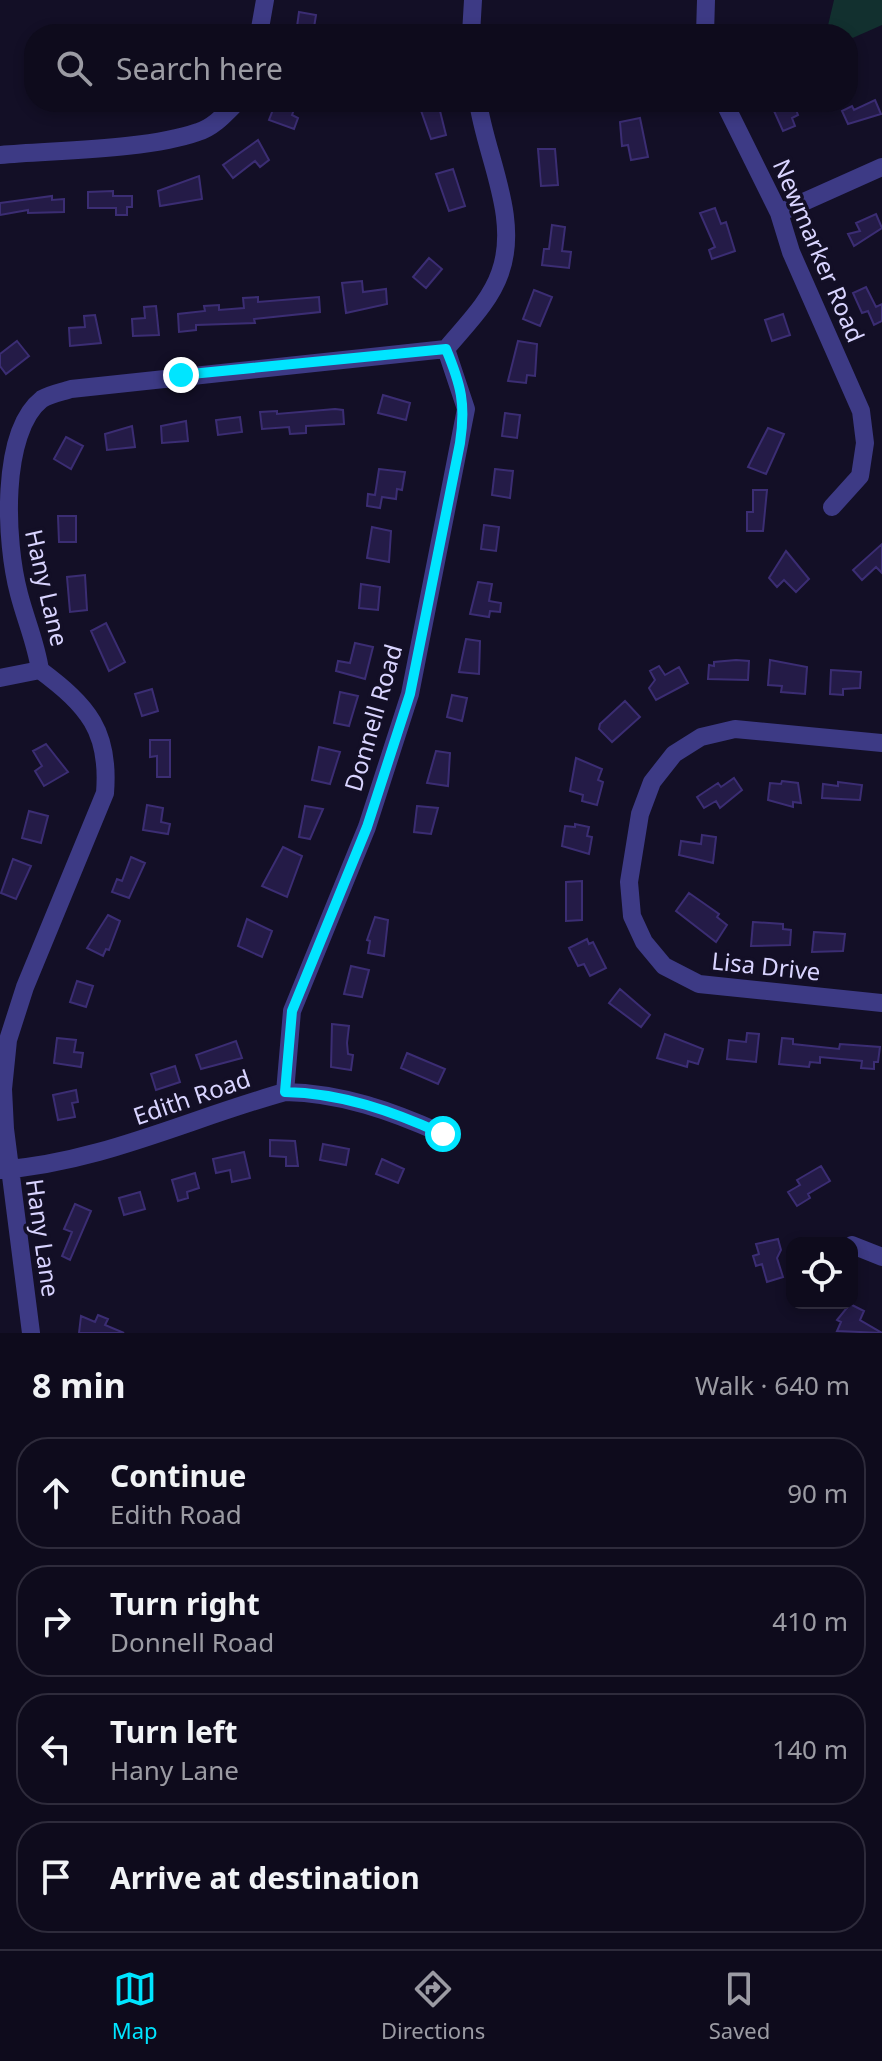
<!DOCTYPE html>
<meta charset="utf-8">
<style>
body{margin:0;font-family:"Noto Sans",sans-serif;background:#1c1929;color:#f1f3f6}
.controls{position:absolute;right:24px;bottom:24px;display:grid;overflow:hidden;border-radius:16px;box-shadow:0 4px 12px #0003}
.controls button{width:72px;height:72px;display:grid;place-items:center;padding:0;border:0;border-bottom:2px solid #2e2b3b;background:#0e0b1c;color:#f1f3f6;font:40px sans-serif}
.stop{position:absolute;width:24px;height:24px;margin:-18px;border:6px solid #00e5ff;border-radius:50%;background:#fff}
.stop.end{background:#00e5ff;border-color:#fff;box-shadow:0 2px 8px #0008}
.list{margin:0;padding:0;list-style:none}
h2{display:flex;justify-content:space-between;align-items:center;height:104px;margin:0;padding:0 32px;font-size:34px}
h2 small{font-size:26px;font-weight:400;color:#9b9ba3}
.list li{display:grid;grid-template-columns:52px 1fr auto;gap:24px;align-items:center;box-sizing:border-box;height:112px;margin:0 16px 16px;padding:0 16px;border:2px solid #2e2b3b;border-radius:32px}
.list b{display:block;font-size:30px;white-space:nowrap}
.list p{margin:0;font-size:26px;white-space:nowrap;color:#9b9ba3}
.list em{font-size:26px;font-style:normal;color:#9b9ba3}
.icon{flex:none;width:44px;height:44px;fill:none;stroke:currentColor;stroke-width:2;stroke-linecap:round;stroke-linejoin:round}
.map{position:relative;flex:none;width:882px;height:1333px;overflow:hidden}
.search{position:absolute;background:#0e0b1c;box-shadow:0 4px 12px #0003;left:24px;right:24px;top:24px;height:88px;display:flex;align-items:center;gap:20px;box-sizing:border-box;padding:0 28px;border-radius:32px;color:#9b9ba3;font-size:30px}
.sheet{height:616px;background:#0e0b1c}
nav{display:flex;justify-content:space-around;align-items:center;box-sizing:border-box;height:112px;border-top:2px solid #2e2b3b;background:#0e0b1c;font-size:22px;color:#9b9ba3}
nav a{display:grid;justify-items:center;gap:4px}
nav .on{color:#00e5ff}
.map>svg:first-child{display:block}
</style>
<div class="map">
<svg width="882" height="1333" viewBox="0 0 882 1333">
<rect width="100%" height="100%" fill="#130f26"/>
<path fill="#12302f" d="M 834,0 L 882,0 L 882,25 L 848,40 L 848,34 L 826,34 Z"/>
<path fill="#241b47" stroke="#3b2d73" stroke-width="2" d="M 299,12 L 316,15 L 313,34 L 296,34 Z
M 875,100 L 881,114 L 848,124 L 842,111 L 852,106 L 854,110 Z
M 276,102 L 297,102 L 292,115 L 298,118 L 294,129 L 269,120 Z
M 418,102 L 435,102 L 439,107 L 446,135 L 431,139 Z
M 770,102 L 793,102 L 798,115 L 792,118 L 795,126 L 783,131 Z
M 640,118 L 648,157 L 631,160 L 628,145 L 622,146 L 620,122 Z
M 258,140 L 269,160 L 260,167 L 255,161 L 233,178 L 223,165 Z
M 538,149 L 555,149 L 558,185 L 541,186 Z
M 453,169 L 465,206 L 449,211 L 436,174 Z
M 199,176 L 202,199 L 160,206 L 158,191 Z
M 113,191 L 113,196 L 132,196 L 132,207 L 127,207 L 127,215 L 116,215 L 116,208 L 88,208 L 88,192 Z
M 52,196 L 52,200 L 64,199 L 64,212 L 28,213 L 28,210 L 0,215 L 0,203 Z
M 715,208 L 721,224 L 726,222 L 735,251 L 712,259 L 709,250 L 715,247 L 700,213 Z
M 876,214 L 882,228 L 854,246 L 848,234 L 860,231 L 856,223 Z
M 552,225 L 565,227 L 562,251 L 571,252 L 569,268 L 542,265 L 544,249 L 549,249 Z
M 429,258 L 442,269 L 426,288 L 413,277 Z
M 362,281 L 363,292 L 386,289 L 387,304 L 346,313 L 342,283 Z
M 866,287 L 876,307 L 882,304 L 882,321 L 874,325 L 868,311 L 862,313 L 853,293 Z
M 534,290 L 552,297 L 540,326 L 523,319 Z
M 258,297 L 258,302 L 319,297 L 320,312 L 254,319 L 255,323 L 196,325 L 196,330 L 179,332 L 178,314 L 205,311 L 204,306 L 219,305 L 219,310 L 244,308 L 243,298 Z
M 156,306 L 159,335 L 133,336 L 132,319 L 145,318 L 144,307 Z
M 783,314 L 790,335 L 772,341 L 765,320 Z
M 95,315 L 101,343 L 70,346 L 69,328 L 85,327 L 84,316 Z
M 17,341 L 29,356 L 6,374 L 0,366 L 0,354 Z
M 518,341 L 537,344 L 535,376 L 527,375 L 526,383 L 508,381 Z
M 383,395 L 410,403 L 406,420 L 378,413 Z
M 335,409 L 343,410 L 344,424 L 306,426 L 306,433 L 290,434 L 289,427 L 262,429 L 260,412 L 277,411 L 277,414 Z
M 505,413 L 520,415 L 517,438 L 502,436 Z
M 240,417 L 242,432 L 218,435 L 216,420 Z
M 186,421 L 188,441 L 162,443 L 161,426 Z
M 132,426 L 135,447 L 107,450 L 105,434 Z
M 768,428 L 784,434 L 766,474 L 748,467 Z
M 66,437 L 83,446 L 71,469 L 54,459 Z
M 379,469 L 405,472 L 402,490 L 397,489 L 396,499 L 382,497 L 380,508 L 367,506 L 368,494 L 375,495 Z
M 495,469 L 513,471 L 510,498 L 492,495 Z
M 753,490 L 767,490 L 763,531 L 747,531 L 747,512 L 753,512 Z
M 58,516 L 76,516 L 76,542 L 59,542 Z
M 484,525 L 499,527 L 496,551 L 481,549 Z
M 372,527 L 391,531 L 389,562 L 367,558 Z
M 882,544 L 882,573 L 876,567 L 862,580 L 853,570 Z
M 786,551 L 809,579 L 796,592 L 784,580 L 777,587 L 769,578 Z
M 85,575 L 87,610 L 70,612 L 67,577 Z
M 478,582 L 492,584 L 489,601 L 501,603 L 500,612 L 490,611 L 489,617 L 470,614 Z
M 361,584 L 380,587 L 378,610 L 359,608 Z
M 106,623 L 125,662 L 109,671 L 91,631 Z
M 466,639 L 480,641 L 479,674 L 459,672 Z
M 355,643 L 373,647 L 365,679 L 336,671 L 338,661 L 350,663 Z
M 736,660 L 749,661 L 748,680 L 708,679 L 709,665 L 714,666 L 714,662 Z
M 770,660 L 807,667 L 805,694 L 781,692 L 782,686 L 768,685 Z
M 659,666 L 665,675 L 679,667 L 688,683 L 656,700 L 649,688 L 655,680 L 650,671 Z
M 831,670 L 861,672 L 860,688 L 843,689 L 843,695 L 830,694 Z
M 152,689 L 158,711 L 142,716 L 135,694 Z
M 340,692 L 358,696 L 349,726 L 334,723 Z
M 452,695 L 467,698 L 462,721 L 447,717 Z
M 625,701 L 640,717 L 612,742 L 599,729 L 600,724 Z
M 150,740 L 170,740 L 170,777 L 157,777 L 157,756 L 150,757 Z
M 46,744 L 68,772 L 44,786 L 35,771 L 42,766 L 33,751 Z
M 319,747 L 340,752 L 330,784 L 312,780 Z
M 436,751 L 450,753 L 448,786 L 427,783 Z
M 576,758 L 602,769 L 598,780 L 603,782 L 597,805 L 582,801 L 583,795 L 570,791 Z
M 734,778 L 742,790 L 720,808 L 716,801 L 704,808 L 697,797 L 718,783 L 721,787 Z
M 782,781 L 798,783 L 801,803 L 793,802 L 793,807 L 768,800 L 770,783 L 781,784 Z
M 838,782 L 862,785 L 860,800 L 822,798 L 823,784 L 838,786 Z
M 147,805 L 163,808 L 161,822 L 170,824 L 168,834 L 143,830 Z
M 305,806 L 323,809 L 310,839 L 299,837 Z
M 417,806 L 438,808 L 431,834 L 414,832 Z
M 29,811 L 48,816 L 41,843 L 22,838 Z
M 575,824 L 589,827 L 587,836 L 592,837 L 589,854 L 562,846 L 565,826 L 575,827 Z
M 702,835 L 716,837 L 713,863 L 679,855 L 681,841 L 701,844 Z
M 283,847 L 302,856 L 287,897 L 262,886 Z
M 131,857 L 145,863 L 129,898 L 112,892 L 117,879 L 122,881 Z
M 13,859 L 31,866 L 16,899 L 1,893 Z
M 582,881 L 582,920 L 566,921 L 566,882 Z
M 689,893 L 719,914 L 717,917 L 727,925 L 716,942 L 676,911 Z
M 108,915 L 120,921 L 109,950 L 106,949 L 103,956 L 87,948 Z
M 375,917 L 388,920 L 384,956 L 368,953 L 370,941 L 367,940 Z
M 247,919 L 272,931 L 262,957 L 238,946 Z
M 753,922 L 783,924 L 783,929 L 791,930 L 790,945 L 751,946 Z
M 814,932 L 845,934 L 843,951 L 812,952 Z
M 587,939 L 589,944 L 593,942 L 606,968 L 590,976 L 584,964 L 578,966 L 569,948 Z
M 351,966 L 369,970 L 362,997 L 344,994 Z
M 77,981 L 93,986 L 86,1007 L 70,1002 Z
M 620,989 L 650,1015 L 641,1027 L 609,1003 Z
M 332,1024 L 349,1026 L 347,1043 L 348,1054 L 353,1055 L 351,1070 L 331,1067 Z
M 747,1033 L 759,1034 L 756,1062 L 727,1059 L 729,1040 L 746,1042 Z
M 665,1034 L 703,1049 L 698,1064 L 688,1061 L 687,1067 L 657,1058 Z
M 57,1038 L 76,1040 L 74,1052 L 83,1053 L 81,1067 L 54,1063 Z
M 782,1038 L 793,1039 L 793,1044 L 839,1049 L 840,1044 L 880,1047 L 878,1062 L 874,1062 L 874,1069 L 861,1068 L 862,1061 L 820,1057 L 820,1063 L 810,1062 L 809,1067 L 779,1064 Z
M 236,1041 L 242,1058 L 201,1069 L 196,1055 Z
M 407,1053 L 445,1069 L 438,1084 L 401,1068 Z
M 175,1066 L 180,1082 L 156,1090 L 151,1074 Z
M 76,1090 L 78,1102 L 72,1103 L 75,1117 L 58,1120 L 53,1095 Z
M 270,1140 L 295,1141 L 298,1166 L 286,1166 L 286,1157 L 270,1156 Z
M 323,1144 L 349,1149 L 346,1165 L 320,1160 Z
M 244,1152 L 250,1178 L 232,1182 L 230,1170 L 216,1173 L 213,1159 Z
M 382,1159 L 404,1169 L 398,1183 L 376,1174 Z
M 821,1166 L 830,1181 L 808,1194 L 810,1198 L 797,1206 L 788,1192 L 800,1185 L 797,1180 Z
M 195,1173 L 199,1188 L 187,1192 L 188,1198 L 178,1201 L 172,1180 Z
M 140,1192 L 145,1209 L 124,1215 L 119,1198 Z
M 75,1204 L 91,1211 L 70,1260 L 62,1256 L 72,1232 L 64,1229 Z
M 778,1239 L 781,1250 L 777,1258 L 783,1277 L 767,1282 L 762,1264 L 756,1266 L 753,1256 L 759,1254 L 756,1244 Z
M 850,1304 L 864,1311 L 860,1320 L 882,1333 L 837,1331 L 841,1322 L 837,1320 Z
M 98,1315 L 108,1319 L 105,1325 L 124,1333 L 79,1333 L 81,1316 L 95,1322 Z"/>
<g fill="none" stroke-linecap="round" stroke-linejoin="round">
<path stroke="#3d3a85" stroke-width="18" d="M 259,34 L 265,0
M 471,34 L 473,0
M 705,34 L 706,0
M 724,102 L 779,213 L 791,252 L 861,411 L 865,443 L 860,476 L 832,507
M 0,155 C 56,150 147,150 198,132 C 214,127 225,114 237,102
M 779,213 L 882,167
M 0,678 L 40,670
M 882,743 L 735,729 L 701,737 L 674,754 L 652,782 L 640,814 L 629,882 L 632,916 L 644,942 L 664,966 L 699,984 L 882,1003
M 285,1092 L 292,1011 L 367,827 L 410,694 L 466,409 L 446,349
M 0,1170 C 102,1162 188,1119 285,1092 C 341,1093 392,1111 443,1134
M 852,1245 L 882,1257
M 31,1333 L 5,1129 L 3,1089 L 8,1040 L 25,987 L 105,793 C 110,731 88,706 40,670 C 36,643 26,621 19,594 C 5,542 0,432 42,399 C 50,394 62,392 71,389 L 446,349 C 465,326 490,302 500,273 C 520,218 486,157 478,102"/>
</g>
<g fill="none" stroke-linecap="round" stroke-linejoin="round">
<path stroke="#00e5ff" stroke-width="10" d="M 181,375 L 446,349 C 461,385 466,404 460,443 L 410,694 L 367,827 L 292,1011 L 285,1092 C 341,1093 392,1111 443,1134"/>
</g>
<g text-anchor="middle" stroke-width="7" stroke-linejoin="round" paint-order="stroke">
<g font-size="24" fill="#d9d4ff" stroke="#130f26">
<text transform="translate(818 251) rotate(67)" y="8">Newmarker Road</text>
<text transform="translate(46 588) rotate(77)" y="8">Hany Lane</text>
<text transform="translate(374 718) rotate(-74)" y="8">Donnell Road</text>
<text transform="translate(766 967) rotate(6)" y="8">Lisa Drive</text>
<text transform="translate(192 1098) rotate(-19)" y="8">Edith Road</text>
<text transform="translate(42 1238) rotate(82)" y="8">Hany Lane</text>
</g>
</g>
</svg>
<div class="controls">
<button><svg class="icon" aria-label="locate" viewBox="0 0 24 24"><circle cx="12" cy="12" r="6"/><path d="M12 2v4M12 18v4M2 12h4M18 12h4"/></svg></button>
</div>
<div class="stop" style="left:443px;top:1134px"></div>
<div class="stop end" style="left:181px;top:375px"></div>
<div class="search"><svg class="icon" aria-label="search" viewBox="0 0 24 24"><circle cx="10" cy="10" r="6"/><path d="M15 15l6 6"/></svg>Search here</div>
</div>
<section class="sheet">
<h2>8 min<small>Walk · 640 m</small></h2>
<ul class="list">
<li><svg class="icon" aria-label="ahead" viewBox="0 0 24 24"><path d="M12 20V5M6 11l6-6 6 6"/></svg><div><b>Continue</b><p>Edith Road</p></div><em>90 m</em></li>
<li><svg class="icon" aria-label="right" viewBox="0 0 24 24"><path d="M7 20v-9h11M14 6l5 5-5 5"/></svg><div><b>Turn right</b><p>Donnell Road</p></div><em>410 m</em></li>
<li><svg class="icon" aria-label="left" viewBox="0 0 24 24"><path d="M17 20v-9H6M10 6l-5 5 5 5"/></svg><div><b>Turn left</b><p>Hany Lane</p></div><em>140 m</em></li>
<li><svg class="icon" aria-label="arrive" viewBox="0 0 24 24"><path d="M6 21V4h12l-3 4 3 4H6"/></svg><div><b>Arrive at destination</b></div></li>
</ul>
</section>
<nav>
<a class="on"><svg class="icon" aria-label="map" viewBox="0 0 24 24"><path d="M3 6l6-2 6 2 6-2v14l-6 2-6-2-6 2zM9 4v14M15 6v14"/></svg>Map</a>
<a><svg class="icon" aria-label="directions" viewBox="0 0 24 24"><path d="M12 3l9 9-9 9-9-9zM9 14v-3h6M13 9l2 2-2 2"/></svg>Directions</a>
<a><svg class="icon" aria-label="saved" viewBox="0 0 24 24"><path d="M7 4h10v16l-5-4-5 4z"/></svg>Saved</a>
</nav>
